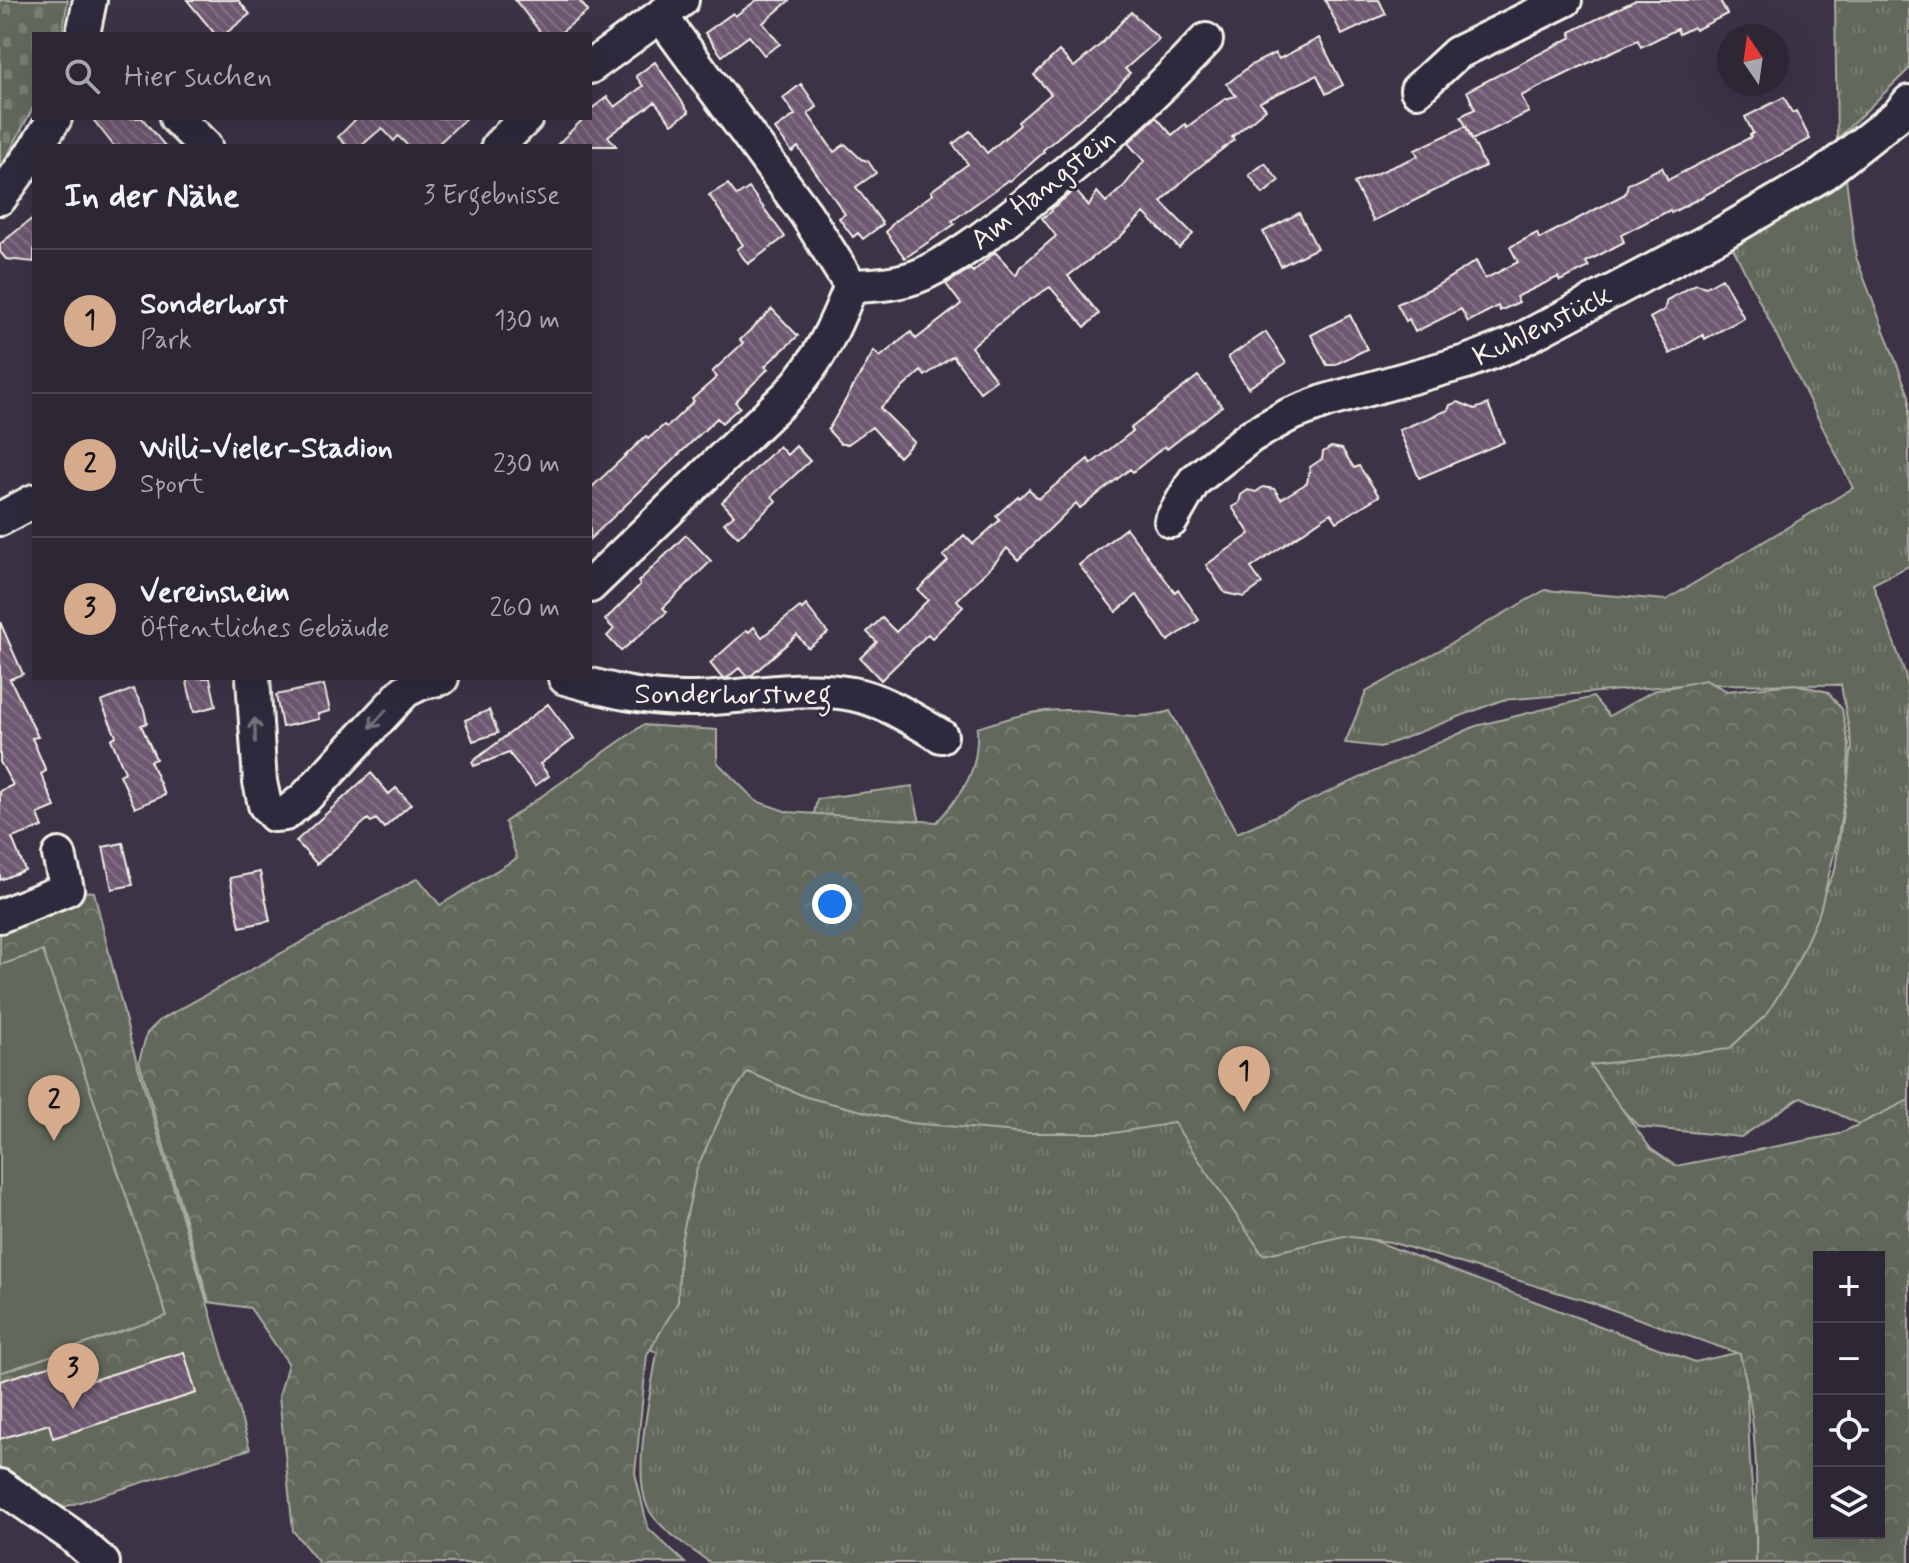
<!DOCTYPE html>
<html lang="de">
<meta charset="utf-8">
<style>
body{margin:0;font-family:Mynerve,sans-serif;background:#393241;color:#f1f3f6}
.controls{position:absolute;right:24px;bottom:24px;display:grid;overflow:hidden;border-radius:0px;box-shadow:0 8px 32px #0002}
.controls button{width:72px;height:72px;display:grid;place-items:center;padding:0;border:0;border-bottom:2px solid #484350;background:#2d2635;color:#f1f3f6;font:40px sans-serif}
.compass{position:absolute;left:1717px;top:24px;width:72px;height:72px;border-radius:50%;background:#2d2635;box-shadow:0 8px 32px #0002;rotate:347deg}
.you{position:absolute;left:832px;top:904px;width:28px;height:28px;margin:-20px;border:6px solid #fff;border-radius:50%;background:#1a73e8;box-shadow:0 0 0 12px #1a73e833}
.badge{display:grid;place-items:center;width:52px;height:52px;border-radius:50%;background:#d6ab8b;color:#111;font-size:26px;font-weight:700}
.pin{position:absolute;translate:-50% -66px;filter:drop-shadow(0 2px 4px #0008)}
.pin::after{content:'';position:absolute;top:42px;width:28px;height:24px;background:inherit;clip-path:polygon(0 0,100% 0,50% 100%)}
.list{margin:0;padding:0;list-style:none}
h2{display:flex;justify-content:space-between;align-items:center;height:104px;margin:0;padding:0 32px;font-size:34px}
h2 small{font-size:26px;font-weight:400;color:#a7a5ad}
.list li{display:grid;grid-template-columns:52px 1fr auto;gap:24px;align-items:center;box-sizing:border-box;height:144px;padding:0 32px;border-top:2px solid #484350}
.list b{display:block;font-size:30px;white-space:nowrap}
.list p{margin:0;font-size:26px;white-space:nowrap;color:#a7a5ad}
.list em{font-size:26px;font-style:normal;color:#a7a5ad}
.icon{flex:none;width:44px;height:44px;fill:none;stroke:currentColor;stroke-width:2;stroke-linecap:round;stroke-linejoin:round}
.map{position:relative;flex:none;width:1909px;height:1563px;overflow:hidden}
.search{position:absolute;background:#2d2635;box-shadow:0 8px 32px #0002;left:32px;top:32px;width:560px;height:88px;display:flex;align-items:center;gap:20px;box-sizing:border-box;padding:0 28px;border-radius:0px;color:#a7a5ad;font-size:30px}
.panel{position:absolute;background:#2d2635;box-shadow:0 8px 32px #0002;left:32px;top:144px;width:560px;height:536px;border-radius:0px}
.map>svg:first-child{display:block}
</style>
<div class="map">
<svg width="1909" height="1563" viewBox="0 0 1909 1563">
<defs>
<pattern id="grass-tufts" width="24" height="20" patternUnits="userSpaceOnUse" patternTransform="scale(2)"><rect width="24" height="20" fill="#62695c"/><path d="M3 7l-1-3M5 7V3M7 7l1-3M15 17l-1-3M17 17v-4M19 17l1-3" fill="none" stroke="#797f73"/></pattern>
<pattern id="cemetery-stones" width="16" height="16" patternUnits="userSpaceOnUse" patternTransform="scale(2)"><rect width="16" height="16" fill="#62695c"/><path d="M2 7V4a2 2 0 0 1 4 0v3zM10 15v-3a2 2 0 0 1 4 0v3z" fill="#797f73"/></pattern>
<pattern id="park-crowns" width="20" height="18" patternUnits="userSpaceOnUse" patternTransform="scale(2)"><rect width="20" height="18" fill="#62695c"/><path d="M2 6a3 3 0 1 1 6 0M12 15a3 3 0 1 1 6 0" fill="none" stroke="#797f73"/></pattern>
<pattern id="building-back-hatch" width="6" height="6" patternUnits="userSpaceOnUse" patternTransform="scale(2)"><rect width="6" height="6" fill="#6e5971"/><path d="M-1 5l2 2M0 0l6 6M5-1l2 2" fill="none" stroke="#837185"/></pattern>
</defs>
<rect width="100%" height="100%" fill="#3c3347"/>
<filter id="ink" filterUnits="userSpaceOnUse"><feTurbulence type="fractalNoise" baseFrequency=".0125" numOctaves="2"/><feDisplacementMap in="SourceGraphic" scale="16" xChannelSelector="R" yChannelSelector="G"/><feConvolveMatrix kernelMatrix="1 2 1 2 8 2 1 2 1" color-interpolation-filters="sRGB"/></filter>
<g filter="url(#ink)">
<path fill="url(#grass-tufts)" stroke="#abada2" stroke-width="2" d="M 1835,0 L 1909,0 L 1909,69 L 1837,139 Z
M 1845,170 L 1856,257 L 1909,396 L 1909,566 L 1873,584 L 1905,673 L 1909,702 L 1909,1116 L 1879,1133 L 1801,1097 L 1741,1137 L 1639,1127 L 1580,1066 L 1693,1048 L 1768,1013 L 1835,870 L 1852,746 L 1841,685 L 1694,684 L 1502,700 L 1381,747 L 1345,743 L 1366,692 L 1545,590 L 1666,600 L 1853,488 L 1730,242 Z
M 912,786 L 922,832 L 1346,1230 L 1695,1362 L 1745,1351 L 1750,1461 L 1758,1563 L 711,1563 C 693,1551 655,1526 647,1506 C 632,1468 651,1394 657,1353 L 591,1311 L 807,849 L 817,799 Z"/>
<path fill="url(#cemetery-stones)" stroke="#abada2" stroke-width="2" d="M 0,0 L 68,0 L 62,34 L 34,34 L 34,106 L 0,170 Z"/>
<path fill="url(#park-crowns)" stroke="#abada2" stroke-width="2" fill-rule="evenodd" d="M 1705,680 L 1727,691 L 1795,684 L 1828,692 L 1842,709 L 1849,745 L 1848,778 L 1837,842 L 1820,911 L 1792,974 L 1766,1015 L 1729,1049 L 1590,1065 L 1651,1149 L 1676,1166 L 1839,1134 L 1909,1100 L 1909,1563 L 1756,1563 C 1757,1487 1759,1428 1740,1354 L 1593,1303 L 1390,1242 L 1344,1236 L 1263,1255 L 1174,1123 L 1114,1133 L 1029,1133 L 910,1123 L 806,1097 L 748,1072 L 728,1100 L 697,1168 L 680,1246 L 678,1302 L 647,1355 L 635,1473 L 648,1528 L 685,1563 L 319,1563 L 293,1531 L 279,1396 L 288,1363 L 250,1308 L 209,1302 L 139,1061 L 147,1033 L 160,1020 L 418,878 L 440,905 L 517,858 L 505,822 L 643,725 L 717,730 L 717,762 L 756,801 L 788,812 L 937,822 C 965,790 979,771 977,728 C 1006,719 1033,710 1063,710 C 1099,709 1136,723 1170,711 L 1237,833 L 1476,726 L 1593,697 L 1609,716 L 1653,691 ZM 1819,1257 L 1879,1257 L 1879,1533 L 1819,1533 Z
M 70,890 L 94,892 L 131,1042 L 250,1449 L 48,1512 L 0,1481 L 0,919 Z"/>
<path fill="#62695c" stroke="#abada2" stroke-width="2" d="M 43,951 L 167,1316 L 0,1373 L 0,965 Z"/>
<path fill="url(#building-back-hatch)" stroke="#f4f1e8" stroke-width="2" d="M 187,0 L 238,0 L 250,14 L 225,34 L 215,34 Z
M 515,0 L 579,0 L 588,11 L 559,34 L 542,34 Z
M 757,0 L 790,0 L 763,23 L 780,44 L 764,55 L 749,36 L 722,56 L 705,33 L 733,13 L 735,16 Z
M 1325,0 L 1379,0 L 1386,14 L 1342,35 Z
M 1636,0 L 1720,0 L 1727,14 L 1695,30 L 1693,27 L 1679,34 L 1677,29 L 1641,47 L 1638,40 L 1609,53 L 1521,96 L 1529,112 L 1472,140 L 1461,116 L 1475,109 L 1467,91 L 1572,37 L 1570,32 Z
M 1131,12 L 1159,39 L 1125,69 L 1130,73 L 1117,88 L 1043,150 L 1044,152 L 1011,181 L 1009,180 L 952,221 L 955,224 L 905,258 L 886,232 L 895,221 L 933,194 L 931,191 L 968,164 L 953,144 L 970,131 L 987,153 L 1020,125 L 1018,122 L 1051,94 L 1034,75 L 1059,51 L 1074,67 L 1100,45 Z
M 1319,38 L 1343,85 L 1326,94 L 1317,75 L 1260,102 L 1266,109 L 1232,137 L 1234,140 L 1189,175 L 1161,202 L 1193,234 L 1179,248 L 1144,213 L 1120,237 L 1068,276 L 1099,314 L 1085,327 L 1050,287 L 1022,305 L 971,347 L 996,380 L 980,392 L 953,356 L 925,376 L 921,371 L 880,408 L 914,442 L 899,457 L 872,427 L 848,444 L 841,444 L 828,430 L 874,351 L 880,357 L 911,332 L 916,339 L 961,304 L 946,284 L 970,269 L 973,272 L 995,252 L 1016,275 L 1020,267 L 1056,236 L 1042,218 L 1052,211 L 1051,209 L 1075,190 L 1089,206 L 1097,192 L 1106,202 L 1124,186 L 1144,161 L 1128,143 L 1156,117 L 1172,135 L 1185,124 L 1187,127 L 1225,99 L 1236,96 L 1227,84 L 1251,65 L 1275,53 L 1279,59 Z
M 655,62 L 689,112 L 672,124 L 655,102 L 608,136 L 616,146 L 556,146 L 584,118 L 590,118 L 590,110 L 607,97 L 615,107 L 643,86 L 636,76 Z
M 801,84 L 817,107 L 808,114 L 834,152 L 845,144 L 861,159 L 868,161 L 876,173 L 856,187 L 883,224 L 863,239 L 858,233 L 853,237 L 839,218 L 845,214 L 798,147 L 792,152 L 775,129 L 795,115 L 783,98 Z
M 1784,97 L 1792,113 L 1796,111 L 1810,139 L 1694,201 L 1671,213 L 1670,210 L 1621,235 L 1624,242 L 1586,262 L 1589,267 L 1560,281 L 1558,277 L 1516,297 L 1519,302 L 1500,311 L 1498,306 L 1468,322 L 1461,309 L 1415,332 L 1409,319 L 1406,321 L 1397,304 L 1436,286 L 1476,261 L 1485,279 L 1518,262 L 1510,247 L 1537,233 L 1539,239 L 1625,194 L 1628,184 L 1662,167 L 1668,180 L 1751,137 L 1750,135 L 1753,133 L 1745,117 Z
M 92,118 L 142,118 L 165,146 L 114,146 Z
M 357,118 L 466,118 L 436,146 L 408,146 L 398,136 L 394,141 L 382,128 L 361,146 L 347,146 L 338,137 Z
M 1466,126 L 1485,166 L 1373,221 L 1354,183 L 1418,156 L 1415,150 Z
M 1265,163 L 1279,181 L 1263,194 L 1249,175 Z
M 728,184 L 737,196 L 749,188 L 785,237 L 748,264 L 737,249 L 743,245 L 709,195 Z
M 1299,213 L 1317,248 L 1281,266 L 1263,232 Z
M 34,217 L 34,262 L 6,259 L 0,252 L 0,244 Z
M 1722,278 L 1744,318 L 1705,339 L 1703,335 L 1670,354 L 1650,318 L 1664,310 L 1667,300 L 1696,284 L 1706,287 Z
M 772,309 L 798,336 L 765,366 L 768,369 L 735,402 L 740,407 L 722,423 L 717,418 L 590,539 L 590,489 L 646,436 L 648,439 L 664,425 L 667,427 L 694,401 L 692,399 L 717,377 L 712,372 L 743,343 L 740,340 Z
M 1350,315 L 1367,349 L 1334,365 L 1327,365 L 1311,335 Z
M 1266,332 L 1286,363 L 1248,388 L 1228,357 Z
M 1198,376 L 1222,406 L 1167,449 L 1165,446 L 1133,472 L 1130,469 L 1080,508 L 1076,503 L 1018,560 L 1007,548 L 993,565 L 957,600 L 963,607 L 932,638 L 928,634 L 881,680 L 860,658 L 877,642 L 867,632 L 882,618 L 896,632 L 928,600 L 918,590 L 948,561 L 943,556 L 964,535 L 973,544 L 1000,520 L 996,516 L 1018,496 L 1019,498 L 1029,489 L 1038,499 L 1088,459 L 1091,464 L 1133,431 L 1131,428 Z
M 1458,402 L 1475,409 L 1488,404 L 1504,442 L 1419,478 L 1399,430 L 1448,410 L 1450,405 Z
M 779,446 L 787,455 L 796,446 L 810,461 L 772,496 L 776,501 L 738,537 L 724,523 L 734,515 L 722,502 Z
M 1331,447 L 1342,449 L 1354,468 L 1359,466 L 1379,496 L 1337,522 L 1331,513 L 1251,568 L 1262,584 L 1244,597 L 1225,593 L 1206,565 L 1250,534 L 1232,507 L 1239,503 L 1241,495 L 1248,490 L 1256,492 L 1263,487 L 1274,489 L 1281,499 L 1307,483 L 1310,467 L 1322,459 L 1323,452 Z
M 1126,528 L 1175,592 L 1178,589 L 1199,620 L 1168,641 L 1137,595 L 1116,612 L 1079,565 Z
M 686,535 L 711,561 L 663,608 L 667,612 L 621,651 L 607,636 L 614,629 L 605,620 L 640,585 L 638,582 Z
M 806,605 L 828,633 L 808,648 L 797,635 L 752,675 L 746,676 L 739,668 L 727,678 L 722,678 L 710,663 L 747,630 L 749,632 L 754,627 L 762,637 L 800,607 L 802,609 Z
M 0,622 L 23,674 L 10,679 L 38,737 L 32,738 L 46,771 L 41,774 L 55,807 L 38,814 L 43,827 L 12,838 L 25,870 L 0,880 L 0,791 L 13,785 L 0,762 Z
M 186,678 L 210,678 L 216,706 L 194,712 Z
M 324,685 L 330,711 L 318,714 L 319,719 L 282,727 L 276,695 Z
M 133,689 L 144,709 L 147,723 L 141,725 L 156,759 L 150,761 L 165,795 L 135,808 L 120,775 L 125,772 L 111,739 L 116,736 L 101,702 Z
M 548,704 L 574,739 L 540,764 L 549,776 L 535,786 L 509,753 L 474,766 L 472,762 Z
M 489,710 L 498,733 L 473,741 L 465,720 Z
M 371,773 L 389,794 L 396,788 L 411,804 L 384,828 L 376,819 L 371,822 L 368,819 L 317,864 L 296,841 Z
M 123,843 L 133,885 L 112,889 L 103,847 Z
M 260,872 L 270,921 L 240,927 L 230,878 Z
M 184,1352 L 196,1393 L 53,1438 L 49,1424 L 0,1439 L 0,1381 L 75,1358 L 83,1383 Z"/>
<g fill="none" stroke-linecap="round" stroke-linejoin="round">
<defs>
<path id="minor" d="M 661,16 L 806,214 L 851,286
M 83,34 L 90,0
M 590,67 L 682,0
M 1417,90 L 1457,53 L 1565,0
M 176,118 L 205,146
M 37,146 L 55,118
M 498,146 L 526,118
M 0,198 L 34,151
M 851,286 C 875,285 901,284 923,274 C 959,257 989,233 1020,209 C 1086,158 1149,101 1206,40
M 0,519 L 34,501
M 1171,521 L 1194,481 L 1251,436 L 1289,415 L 1326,401 L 1466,362 L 1511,345 L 1723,233 L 1822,175 L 1898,115 L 1909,102
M 590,586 L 789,394 C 820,359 834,329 851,286
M 253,678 L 260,782 L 265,805 L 274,815 L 285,814 L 305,798 L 405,691 L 421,683 L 442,678
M 565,678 C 607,690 647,700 692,699 C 744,698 800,684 852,694 C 884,700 912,719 941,736
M 0,916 L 67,889 L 59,855
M 0,1486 L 70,1534 L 103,1563"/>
</defs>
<use href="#minor" stroke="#f4f1e8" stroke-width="38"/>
<use href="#minor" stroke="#2f2a3d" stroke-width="32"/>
</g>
<defs><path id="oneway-shaft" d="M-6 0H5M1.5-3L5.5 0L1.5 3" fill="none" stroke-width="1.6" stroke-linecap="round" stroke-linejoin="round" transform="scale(2)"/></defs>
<g stroke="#747079">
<use href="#oneway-shaft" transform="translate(378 719) rotate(132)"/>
<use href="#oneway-shaft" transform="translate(255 730) rotate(-92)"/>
</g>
</g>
<g text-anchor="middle" stroke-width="6" stroke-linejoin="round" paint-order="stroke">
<g font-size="30" fill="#f4f1e8" stroke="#2f2a3d">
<text transform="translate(1042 188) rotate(-39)" y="10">Am Hangstein</text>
<text transform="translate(1542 325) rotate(-26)" y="10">Kuhlenstück</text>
<text x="733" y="703">Sonderhorstweg</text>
</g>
</g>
</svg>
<div class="controls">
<button>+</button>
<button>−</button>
<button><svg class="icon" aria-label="locate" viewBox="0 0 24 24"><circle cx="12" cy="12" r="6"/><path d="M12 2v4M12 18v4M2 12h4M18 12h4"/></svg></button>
<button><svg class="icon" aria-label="layers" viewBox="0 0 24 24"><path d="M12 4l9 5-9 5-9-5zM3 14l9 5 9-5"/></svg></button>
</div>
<svg class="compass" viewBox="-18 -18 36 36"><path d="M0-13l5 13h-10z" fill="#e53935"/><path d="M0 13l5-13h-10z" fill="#a7a5ad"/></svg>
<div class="you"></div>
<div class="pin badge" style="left:1244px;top:1112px">1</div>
<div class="pin badge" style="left:54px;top:1141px">2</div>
<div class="pin badge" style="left:73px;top:1409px">3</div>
<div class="search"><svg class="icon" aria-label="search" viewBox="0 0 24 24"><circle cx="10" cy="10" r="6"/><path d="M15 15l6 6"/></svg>Hier suchen</div>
<section class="panel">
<h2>In der Nähe<small>3 Ergebnisse</small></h2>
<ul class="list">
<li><span class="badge">1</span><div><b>Sonderhorst</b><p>Park</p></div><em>130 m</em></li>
<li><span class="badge">2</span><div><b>Willi-Vieler-Stadion</b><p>Sport</p></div><em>230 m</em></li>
<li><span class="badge">3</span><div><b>Vereinsheim</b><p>Öffentliches Gebäude</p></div><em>260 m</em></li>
</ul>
</section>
</div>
